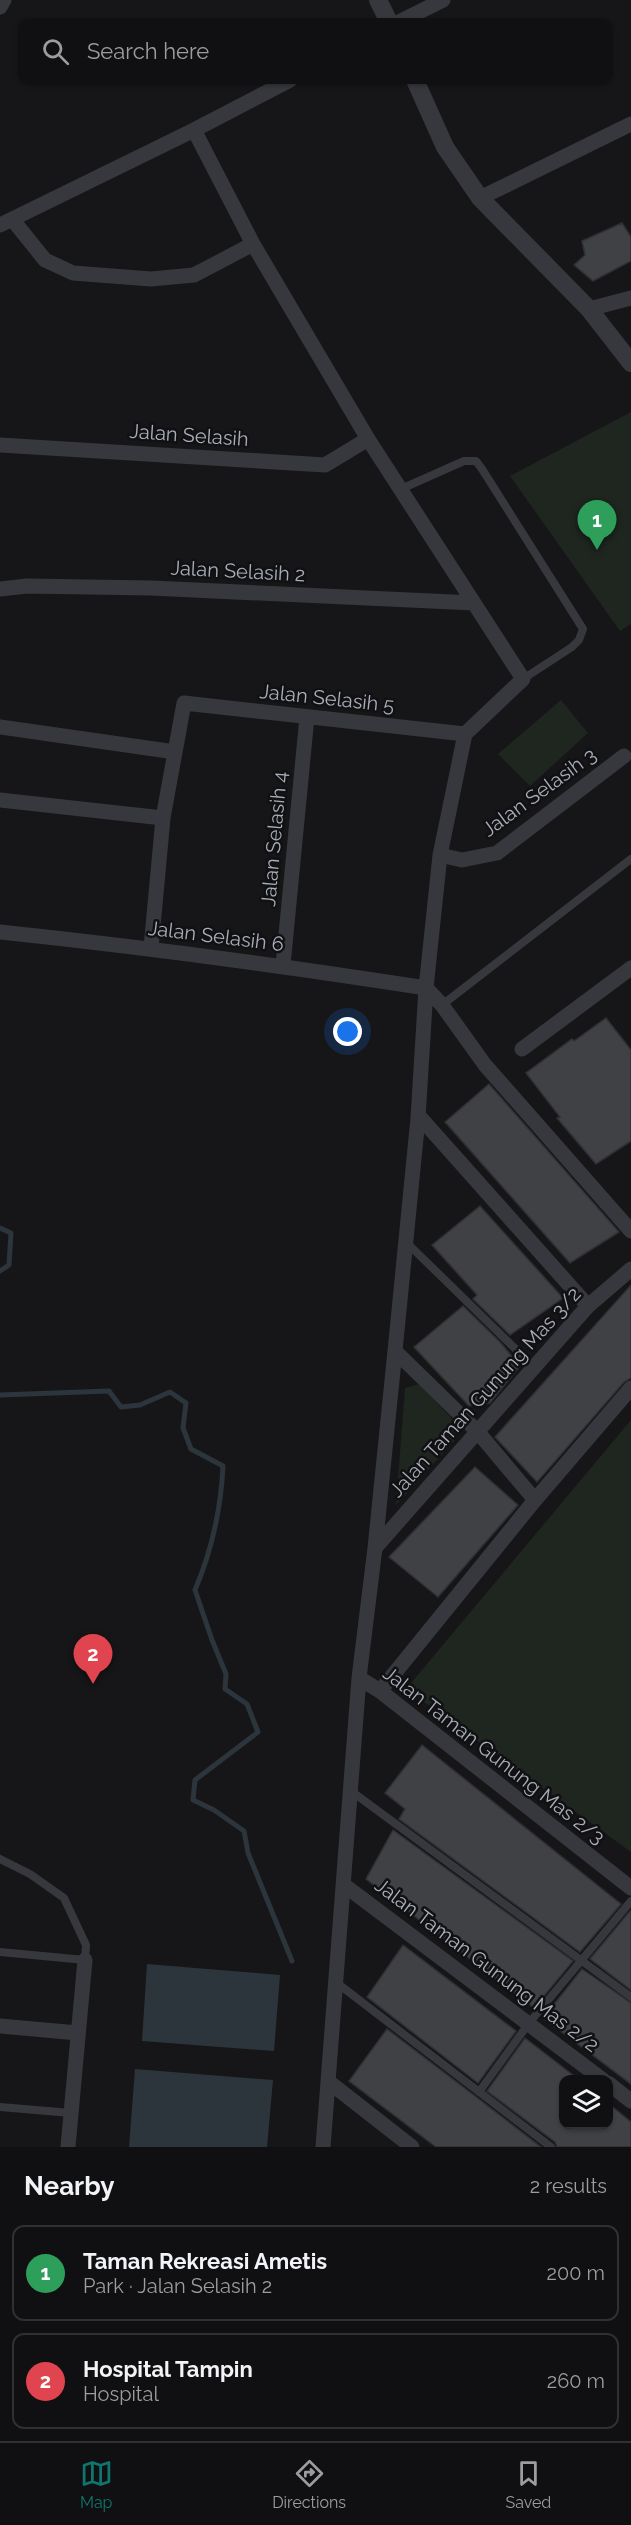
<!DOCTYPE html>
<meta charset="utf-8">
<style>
body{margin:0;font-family:Raleway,sans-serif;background:#1e1e20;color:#f1f3f6}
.controls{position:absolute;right:18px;bottom:18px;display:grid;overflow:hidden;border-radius:12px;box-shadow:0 2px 4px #0004}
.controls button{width:54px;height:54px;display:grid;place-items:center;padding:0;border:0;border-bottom:2px solid #303032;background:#101012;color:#f1f3f6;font:30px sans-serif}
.you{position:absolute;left:348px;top:1032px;width:21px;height:21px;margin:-15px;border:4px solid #fff;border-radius:50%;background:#1a73e8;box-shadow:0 0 0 9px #1a73e833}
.badge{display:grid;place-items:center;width:39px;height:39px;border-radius:50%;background:#0f766e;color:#fff;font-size:20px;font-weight:700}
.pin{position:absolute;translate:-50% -50px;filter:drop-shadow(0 2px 3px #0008)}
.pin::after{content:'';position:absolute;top:32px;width:21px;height:18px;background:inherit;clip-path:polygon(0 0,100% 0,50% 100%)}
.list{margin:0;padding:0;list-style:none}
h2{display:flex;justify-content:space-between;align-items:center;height:78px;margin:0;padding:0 24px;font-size:26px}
h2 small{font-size:20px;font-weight:400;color:#9c9d9f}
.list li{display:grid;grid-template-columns:39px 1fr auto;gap:18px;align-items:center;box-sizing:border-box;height:96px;margin:0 12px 12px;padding:0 12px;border:2px solid #303032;border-radius:12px}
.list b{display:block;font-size:22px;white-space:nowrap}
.list p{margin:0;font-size:20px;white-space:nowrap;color:#9c9d9f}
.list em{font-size:20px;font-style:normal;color:#9c9d9f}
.icon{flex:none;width:33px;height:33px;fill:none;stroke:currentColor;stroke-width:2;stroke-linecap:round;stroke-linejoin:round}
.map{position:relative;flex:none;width:631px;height:2147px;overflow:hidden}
.search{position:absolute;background:#101012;box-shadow:0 2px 4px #0004;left:18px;right:18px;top:18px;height:66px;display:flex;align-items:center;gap:15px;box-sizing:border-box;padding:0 21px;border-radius:12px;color:#9c9d9f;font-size:22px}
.sheet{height:294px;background:#101012}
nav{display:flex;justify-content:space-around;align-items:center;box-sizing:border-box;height:84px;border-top:2px solid #303032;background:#101012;font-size:16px;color:#9c9d9f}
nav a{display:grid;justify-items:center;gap:3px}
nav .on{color:#0f766e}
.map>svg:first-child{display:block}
</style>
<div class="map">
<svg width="631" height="2147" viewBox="0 0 631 2147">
<rect width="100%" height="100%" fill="#161618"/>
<path fill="#1e261f" d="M 631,412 L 631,624 L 620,631 L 510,476 Z
M 561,700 L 588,733 L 530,786 L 498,754 Z
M 419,1384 L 457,1424 L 454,1441 L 396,1505 L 405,1388 Z
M 631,1420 L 631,1852 L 406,1689 Z"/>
<path fill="#2c353c" d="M 147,1964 L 280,1975 L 274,2051 L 142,2041 Z
M 135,2069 L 273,2080 L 267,2147 L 129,2147 Z"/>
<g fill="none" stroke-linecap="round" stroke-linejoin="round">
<path stroke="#2c353c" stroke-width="5" d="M 0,1228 L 11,1233 L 9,1265 L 0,1271
M 0,1395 L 109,1391 L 121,1407 L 140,1405 L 170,1392 L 186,1403 L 183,1428 L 191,1449 L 223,1466 C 221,1508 212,1550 195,1590 L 212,1640 L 226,1674 L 225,1689 L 247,1704 L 258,1732 L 195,1780 L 193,1800 L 214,1810 L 244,1831 L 248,1853 L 292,1961"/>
</g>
<path fill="#404145" stroke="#303034" stroke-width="1.5" d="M 622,223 L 631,237 L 631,261 L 593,281 L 574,265 L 585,255 L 582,241 Z
M 606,1018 L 631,1050 L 631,1141 L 596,1164 L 557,1118 L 560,1117 L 526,1073 L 572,1039 L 574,1041 Z
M 489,1084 L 619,1232 L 570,1263 L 445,1122 Z
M 480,1206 L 563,1298 L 510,1335 L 473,1299 L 477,1295 L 432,1245 Z
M 631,1285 L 631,1378 L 624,1382 L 537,1482 L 495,1437 Z
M 463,1306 L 500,1342 L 520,1366 L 490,1403 L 469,1406 L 414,1347 Z
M 475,1467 L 518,1505 L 438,1597 L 389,1557 Z
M 422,1745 L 621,1904 L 580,1952 L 399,1819 L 405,1809 L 385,1793 Z
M 393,1830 L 573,1961 L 534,2008 L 366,1879 Z
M 630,1911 L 631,1912 L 631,1990 L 590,1959 Z
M 403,1945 L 516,2031 L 478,2083 L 367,1997 Z
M 582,1969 L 631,2003 L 631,2084 L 543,2018 Z
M 387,2029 L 475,2096 L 541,2147 L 436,2147 L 349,2081 Z
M 525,2038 L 578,2079 L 564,2079 L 564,2124 L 609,2124 L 609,2104 L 631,2122 L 631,2147 L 557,2147 L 555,2142 L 487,2091 Z"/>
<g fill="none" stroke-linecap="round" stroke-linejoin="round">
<path stroke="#37383d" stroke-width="8" d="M 401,489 L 464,461 L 476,461 L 482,469 L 583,629 L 579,640 L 572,647 L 523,679
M 442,1005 L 631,859
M 406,1242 L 534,1367
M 351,1791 L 631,1997
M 0,1859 L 30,1874 L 64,1898 L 86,1945 L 85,1960 L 0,1952
M 337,1983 L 551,2147
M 479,2092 L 529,2023 L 631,1901
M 0,2107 L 71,2113"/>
<path stroke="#37383d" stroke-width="15" d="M 0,7 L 4,0
M 399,22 L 443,0
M 194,130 L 253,244 L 368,439 L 523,679 L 465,734 L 440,855 L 426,988 L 418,1118 L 395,1351 L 375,1548 L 359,1678 L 323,2147
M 480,198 L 631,124
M 12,219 L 45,260 L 73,273 L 151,279 L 194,275 L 253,244
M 0,225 L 194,130 L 290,80
M 589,309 L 631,298
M 0,445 L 325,465 L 368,439
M 0,589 L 27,586 L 151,588 L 474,603
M 0,727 L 175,752
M 0,800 L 163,818
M 440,855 L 462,860 L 497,853 L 624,756
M 0,932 C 143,947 284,966 426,988 L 442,1005 L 485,1065 L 631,1231
M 151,948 L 163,818 L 184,703 L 465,734
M 283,965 L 307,717
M 522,1049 L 631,968
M 418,1115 L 588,1306
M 395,1351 L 477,1431 L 535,1500
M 375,1548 L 588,1306 L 631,1269
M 359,1678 L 380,1691 L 631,1888
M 380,1691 L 535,1500 L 631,1388
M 344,1885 L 603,2080
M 0,2026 L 78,2033
M 329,2082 L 412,2147
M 608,2083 L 631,2101
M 68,2147 L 85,1960"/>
<path stroke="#37383d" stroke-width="18" d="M 378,0 L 389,22
M 415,80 L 445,147 L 480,198 L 589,309 L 631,363"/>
</g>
<g text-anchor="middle" stroke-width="5" stroke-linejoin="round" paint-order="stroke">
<g font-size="20" fill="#a8adb8" stroke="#111113">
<text transform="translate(189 435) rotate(4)" y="7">Jalan Selasih</text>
<text transform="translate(238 571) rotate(3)" y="7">Jalan Selasih 2</text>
<text transform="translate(327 698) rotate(6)" y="7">Jalan Selasih 5</text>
<text transform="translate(539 792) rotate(-36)" y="7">Jalan Selasih 3</text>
<text transform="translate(274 839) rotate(-85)" y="7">Jalan Selasih 4</text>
<text transform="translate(216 936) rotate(7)" y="7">Jalan Selasih 6</text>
<text transform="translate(485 1392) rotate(-48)" y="7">Jalan Taman Gunung Mas 3/2</text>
<text transform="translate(494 1755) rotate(38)" y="7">Jalan Taman Gunung Mas 2/3</text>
<text transform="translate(487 1965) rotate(37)" y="7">Jalan Taman Gunung Mas 2/2</text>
</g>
</g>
</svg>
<div class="controls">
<button><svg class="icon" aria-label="layers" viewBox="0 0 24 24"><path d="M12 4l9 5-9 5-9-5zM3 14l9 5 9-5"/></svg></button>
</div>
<div class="you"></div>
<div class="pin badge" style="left:597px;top:550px;background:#2e9e5b">1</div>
<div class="pin badge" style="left:93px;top:1684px;background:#e0444e">2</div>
<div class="search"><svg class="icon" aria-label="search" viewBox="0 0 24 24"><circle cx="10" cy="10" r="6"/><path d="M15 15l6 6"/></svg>Search here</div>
</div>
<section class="sheet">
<h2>Nearby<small>2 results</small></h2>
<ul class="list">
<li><span class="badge" style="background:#2e9e5b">1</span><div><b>Taman Rekreasi Ametis</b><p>Park · Jalan Selasih 2</p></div><em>200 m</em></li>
<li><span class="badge" style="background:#e0444e">2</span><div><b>Hospital Tampin</b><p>Hospital</p></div><em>260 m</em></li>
</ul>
</section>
<nav>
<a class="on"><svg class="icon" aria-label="map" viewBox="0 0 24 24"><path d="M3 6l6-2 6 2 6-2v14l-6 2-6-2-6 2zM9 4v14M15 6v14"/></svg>Map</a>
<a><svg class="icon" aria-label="directions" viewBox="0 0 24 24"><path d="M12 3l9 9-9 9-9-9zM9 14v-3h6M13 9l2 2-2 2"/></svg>Directions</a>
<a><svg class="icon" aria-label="saved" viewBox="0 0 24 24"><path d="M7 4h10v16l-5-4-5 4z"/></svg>Saved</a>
</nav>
